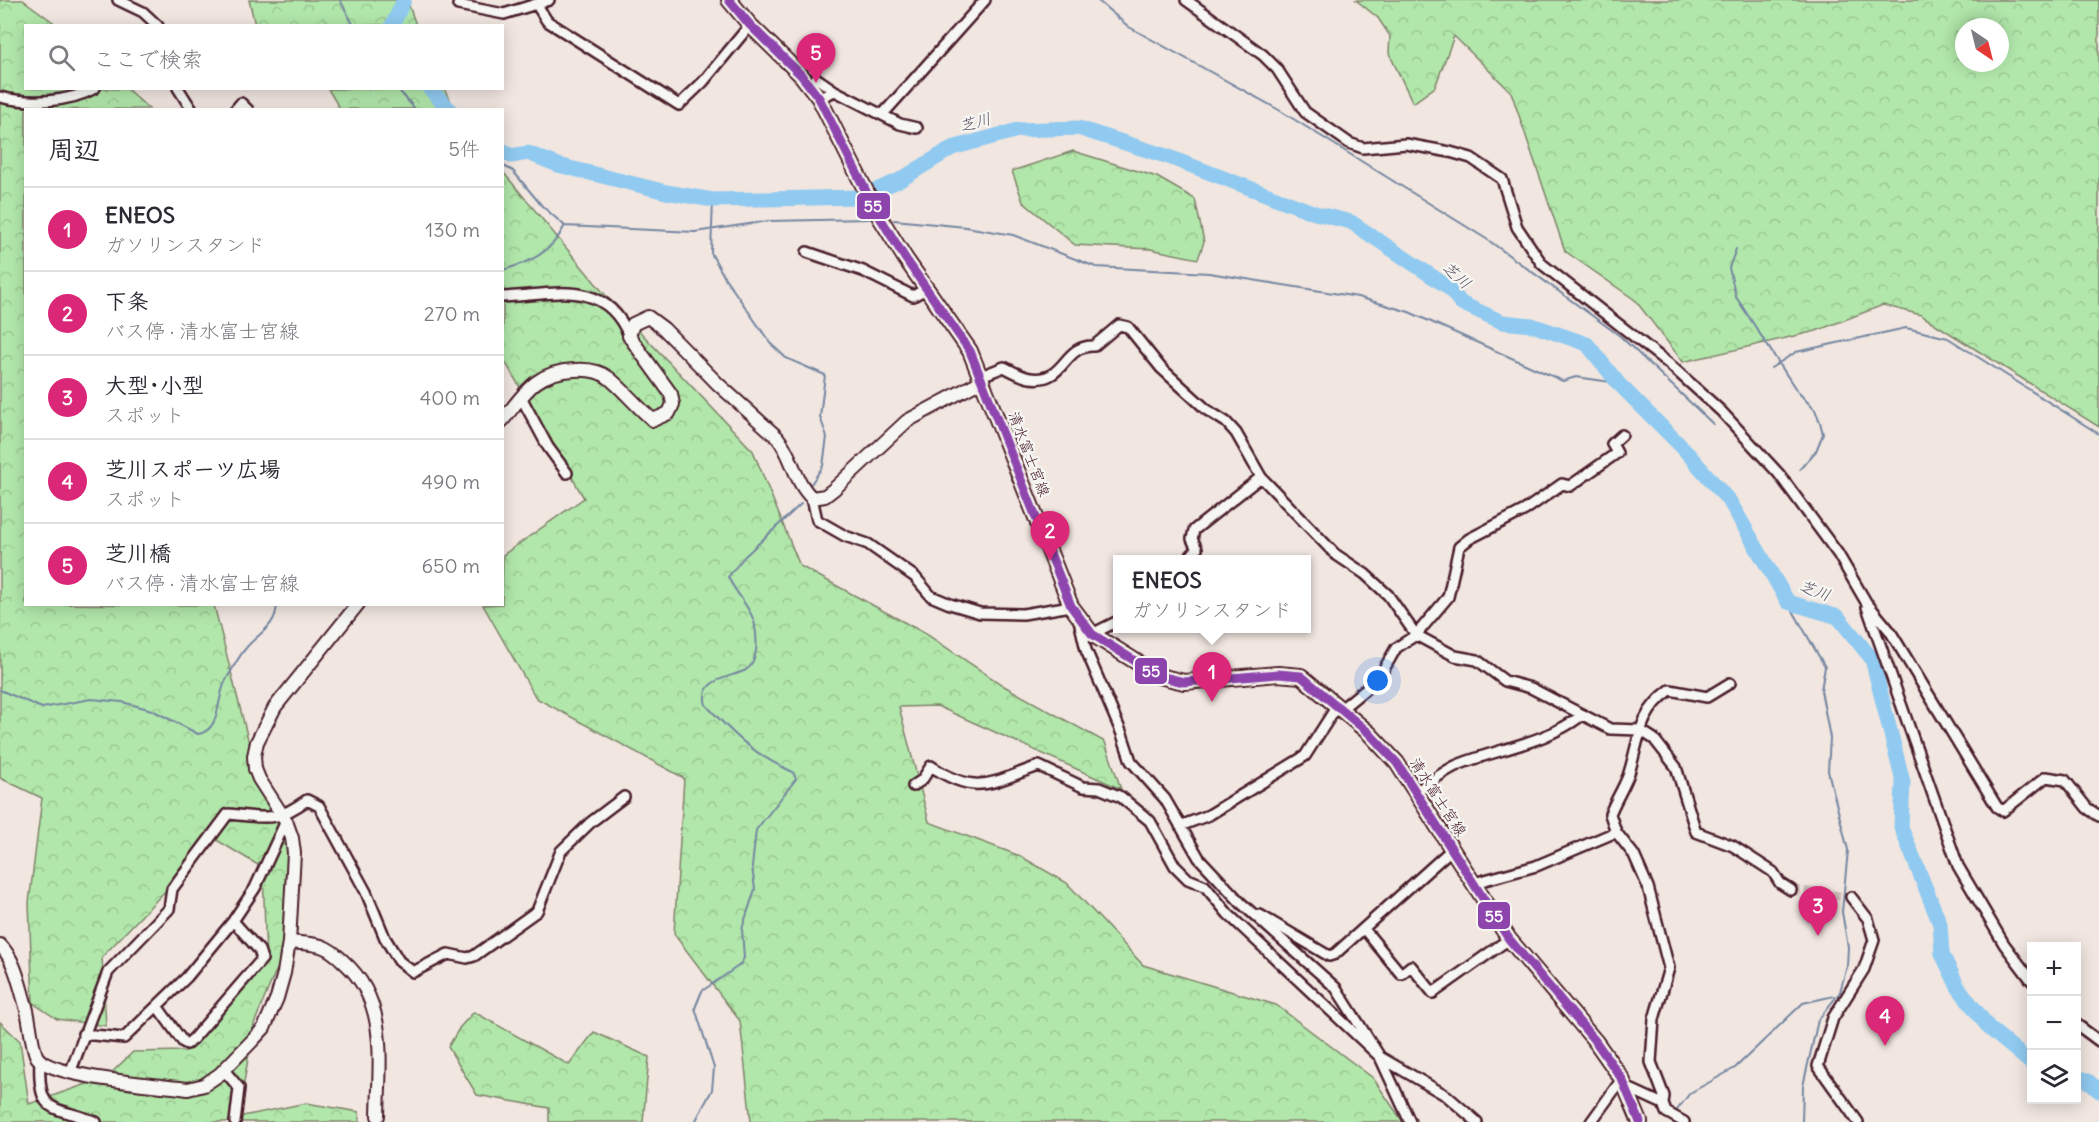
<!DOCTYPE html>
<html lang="ja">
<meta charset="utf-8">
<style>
body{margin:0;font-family:Delius,"Klee One",sans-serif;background:#f7f7f7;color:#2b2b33}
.controls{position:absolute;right:18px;bottom:18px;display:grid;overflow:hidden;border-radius:0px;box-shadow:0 3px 15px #0003}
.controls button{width:54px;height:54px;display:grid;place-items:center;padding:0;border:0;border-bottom:2px solid #e1e1e2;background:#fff;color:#2b2b33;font:30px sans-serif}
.compass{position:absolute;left:1955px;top:18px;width:54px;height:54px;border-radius:50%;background:#fff;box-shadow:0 3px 15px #0003;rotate:145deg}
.you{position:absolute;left:1378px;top:681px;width:21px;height:21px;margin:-15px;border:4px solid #fff;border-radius:50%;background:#1a73e8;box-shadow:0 0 0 9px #1a73e833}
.badge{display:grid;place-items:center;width:39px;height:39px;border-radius:50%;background:#db2777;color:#fff;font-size:20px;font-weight:700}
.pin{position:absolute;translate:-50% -50px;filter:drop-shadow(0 2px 3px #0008)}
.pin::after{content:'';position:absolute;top:32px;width:21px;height:18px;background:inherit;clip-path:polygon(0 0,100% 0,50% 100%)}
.popup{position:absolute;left:1113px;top:555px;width:198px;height:78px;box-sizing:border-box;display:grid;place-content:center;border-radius:0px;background:#fff;filter:drop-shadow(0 2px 4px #0005);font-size:20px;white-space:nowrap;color:#7c7c81}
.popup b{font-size:22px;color:#2b2b33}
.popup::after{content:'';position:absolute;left:50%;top:100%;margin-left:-12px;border:12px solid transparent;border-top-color:#fff}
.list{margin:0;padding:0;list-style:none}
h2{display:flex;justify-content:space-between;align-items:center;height:78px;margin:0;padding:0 24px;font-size:26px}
h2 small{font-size:20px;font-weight:400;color:#7c7c81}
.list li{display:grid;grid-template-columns:39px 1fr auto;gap:18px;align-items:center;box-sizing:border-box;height:84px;padding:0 24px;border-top:2px solid #e1e1e2}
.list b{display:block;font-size:22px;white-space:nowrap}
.list p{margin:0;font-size:20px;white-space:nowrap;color:#7c7c81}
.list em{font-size:20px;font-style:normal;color:#7c7c81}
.icon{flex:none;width:33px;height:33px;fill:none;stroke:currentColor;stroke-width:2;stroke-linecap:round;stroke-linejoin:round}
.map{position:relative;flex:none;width:2099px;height:1122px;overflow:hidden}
.search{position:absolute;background:#fff;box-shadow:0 3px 15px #0003;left:24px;top:24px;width:480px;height:66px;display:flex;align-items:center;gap:15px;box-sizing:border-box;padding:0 21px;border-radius:0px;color:#7c7c81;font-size:22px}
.panel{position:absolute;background:#fff;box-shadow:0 3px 15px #0003;left:24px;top:108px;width:480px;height:498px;border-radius:0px}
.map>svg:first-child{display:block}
</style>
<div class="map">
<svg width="2099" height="1122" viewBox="0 0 2099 1122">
<defs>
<pattern id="forest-crowns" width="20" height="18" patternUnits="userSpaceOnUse" patternTransform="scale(1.5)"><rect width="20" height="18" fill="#b1e7aa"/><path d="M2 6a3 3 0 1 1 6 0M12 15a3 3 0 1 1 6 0" fill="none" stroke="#9ac692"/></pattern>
</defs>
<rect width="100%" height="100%" fill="#f1e6e0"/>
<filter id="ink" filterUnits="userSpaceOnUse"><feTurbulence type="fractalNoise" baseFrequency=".0167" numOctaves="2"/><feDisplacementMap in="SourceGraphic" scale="12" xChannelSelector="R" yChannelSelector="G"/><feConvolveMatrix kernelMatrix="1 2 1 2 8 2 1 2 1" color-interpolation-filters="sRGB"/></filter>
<g filter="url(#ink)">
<path fill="url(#forest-crowns)" stroke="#7e836a" stroke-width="1.5" fill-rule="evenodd" d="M 0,0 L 23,0 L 57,25 L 26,26 L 26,88 L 127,89 L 149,109 L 26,110 L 26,604 L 214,605 L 251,751 L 297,852 L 297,930 L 274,975 L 254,1024 L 238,1117 L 306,1103 L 359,1112 L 360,1122 L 0,1122 L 0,1022 L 20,1041 L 29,1104 L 107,1077 L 133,1052 L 186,1051 L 266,963 L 263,868 L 215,839 L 102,957 L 106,1026 L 57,1019 L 33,1003 L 29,903 L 42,798 L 0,778 Z
M 249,0 L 407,0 L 416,25 L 255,25 Z
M 1356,0 L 2099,0 L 2099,427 L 1921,315 L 1883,305 L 1816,331 L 1683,362 L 1635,300 L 1565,251 L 1511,92 L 1454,36 L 1435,87 L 1413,103 L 1389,53 L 1390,36 L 1378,18 ZM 1964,27 L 2000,27 L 2000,63 L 1964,63 Z
M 328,89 L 444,89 L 455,109 L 340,109 Z
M 1073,151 L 1157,177 L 1195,199 L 1204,242 L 1198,259 L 1150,249 L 1075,245 L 1023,202 L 1012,171 Z
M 503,172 L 607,297 L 753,451 L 800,566 L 926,634 L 1004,686 L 1105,742 L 1121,789 L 937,706 L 899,707 L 929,822 L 1020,856 L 1067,883 L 1143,965 L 1276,1005 L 1373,1078 L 1403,1122 L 751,1122 L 740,1021 L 674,934 L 684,778 L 536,698 L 483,605 L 502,604 L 503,555 L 584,498 L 503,358 Z
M 474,1012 L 569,1065 L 594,1032 L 649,1057 L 643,1122 L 549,1122 L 549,1108 L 477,1095 L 448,1047 L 460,1027 Z"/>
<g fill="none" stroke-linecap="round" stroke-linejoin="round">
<path stroke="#7486a1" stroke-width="2" d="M 340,0 L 354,26
M 1097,0 L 1129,27 L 1279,110 L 1488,240 L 1620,336 L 1713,424
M 397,88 L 416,110
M 502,165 L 513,171 L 542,206 L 565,226 L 695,232 L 769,221 L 869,219
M 713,200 L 711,253 L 725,278 L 771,344 L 786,358 L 825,375 L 820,417 L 827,437 L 823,466 L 811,484
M 894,220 L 966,227 L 1013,235 L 1096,267 L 1209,273 L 1358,297 L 1409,312 L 1563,381 L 1576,377 L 1618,383
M 1736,249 L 1729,268 L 1736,297 L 1797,391 L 1815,410 L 1820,422 L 1823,434 L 1816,451 L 1800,469
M 502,270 C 529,263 551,253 564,227
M 1771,368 L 1796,352 L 1906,328 L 1948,338 L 2099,434
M 1788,602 L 1825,667 L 1821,690 L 1830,738 L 1828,771 L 1848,850 L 1842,912 L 1848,947 L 1847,966 L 1840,992 L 1818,1020 L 1803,1086 L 1802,1122
M 0,690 L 42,708 L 91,699 L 122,702 L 152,710 L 198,734 C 222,730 216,697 226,680 C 232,670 238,657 246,648 C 259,632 276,628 277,604
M 1674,1114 L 1690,1093 L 1735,1068 L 1803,1003 L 1834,996
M 695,1122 L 712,1090 L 714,1068 L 695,1008 L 702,991 L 740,965 L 744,958 L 742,929 L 755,889 L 752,867 L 756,830 L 796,779 L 793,772 C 754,755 734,735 706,705 C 698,678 731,678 746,670 C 759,662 757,638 755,626 C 753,611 735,592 728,577 L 744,557 L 801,504"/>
<path stroke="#90caf0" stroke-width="15" d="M 392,26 L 404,0
M 429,88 L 450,110
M 502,150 L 511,156 L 528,153 L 558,165 L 666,192 L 713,200 L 860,197 L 900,180 L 952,148 L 1018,130 L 1078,128 L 1166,156 L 1315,213 L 1351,222 L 1448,287 L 1461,303 L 1502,322 L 1532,325 L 1587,344 L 1618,383 L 1683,448 L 1730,502 L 1788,602 L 1838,617 L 1872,659 L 1903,782 L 1901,827 L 1940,924 L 1942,954 L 1958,987 L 1989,1028 L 2032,1064
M 2076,1077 L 2087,1080 L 2099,1091"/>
<path stroke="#d0bebc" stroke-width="9" stroke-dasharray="9 4.5" stroke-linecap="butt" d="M 1791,890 L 1851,897"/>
<defs>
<path id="street" d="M 118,0 L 143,12 L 158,26
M 1186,0 L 1263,55 L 1277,69 L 1305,112 L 1349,143 L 1363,148 L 1406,144 L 1450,152 L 1471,158 L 1502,179 L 1517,227 L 1542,264 L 1669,364 L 1721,411 L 1779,474 L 1838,554 L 1866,602 L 1890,631 L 1997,807 L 2003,811 L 2046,777 L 2065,780 L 2087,808 L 2099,816
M 458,5 L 504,14 L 549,0
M 537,5 L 547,21 L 679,105 L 703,82 L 750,25
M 816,78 L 835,91
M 178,88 L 192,110
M 0,97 C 28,104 69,103 95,88
M 819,98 L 835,91 L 900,124 L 917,128
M 235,110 L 241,103 L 248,110
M 883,114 L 985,0
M 807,252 L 863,271 L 913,296 L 926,289
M 502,297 C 553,295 605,277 629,336
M 981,376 L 1004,367 C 1012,371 1022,377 1030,378 C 1066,383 1062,345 1094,346 L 1119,325 L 1128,327 L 1161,368 L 1207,410 L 1226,422 L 1236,433 L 1261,477 L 1335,554 L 1365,574 L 1388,595 L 1416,635 L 1455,656 L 1477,660 L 1505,681 L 1531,688 L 1610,729 L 1640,730 L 1654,739 L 1676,767 L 1696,832 L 1733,846 L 1773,872 L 1780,883 L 1791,890
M 521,397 L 548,447 L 567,473
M 812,498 L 817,520 L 845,536 L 868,544 L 915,577 L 931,596 L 950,604 L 980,613 L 1023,614 L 1071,606
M 1187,560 L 1197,549 L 1192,539 L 1194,530 L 1261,477
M 1867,607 L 1958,866 L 2004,944 L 2032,981
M 1079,620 L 1086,650 L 1122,734 L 1131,761 L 1165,799 L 1199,858 L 1241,903 L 1336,988 L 1380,1057 L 1410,1122
M 1092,634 L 1118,621
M 1341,709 L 1379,678 L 1396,648 L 1416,635 L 1448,597 L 1459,547 L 1469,539 L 1525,510 L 1562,484 L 1570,486 L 1617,453 L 1612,444 L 1622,435
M 913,786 L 922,780 L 931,766 C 978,798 993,781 1039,766 L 1083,787 L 1099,788 L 1121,797 L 1150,821 L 1175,866 L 1188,879 L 1205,886 L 1228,914 L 1380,1057 L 1447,1096 L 1477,1122
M 1416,792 C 1430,783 1444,770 1460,764 C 1501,748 1545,743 1581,716
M 1180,826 L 1209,815 L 1305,756 L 1337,706
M 1474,883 L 1536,866 L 1616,832
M 1851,897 L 1868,919 L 1874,940 L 1864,969 L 1833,1018 L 1818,1066 L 1858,1122
M 1260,915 L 1329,956 L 1335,954 L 1452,849
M 1364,929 L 1401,974 L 1411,966 L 1433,993 L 1509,939
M 157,1006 L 183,1042 L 187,1044 L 193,1039 L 262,959 L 259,950 L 233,921
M 2076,1024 L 2099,1041
M 83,1034 L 124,1038 L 187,977 L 233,921 L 255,888 L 286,821
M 40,1059 C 37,1117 53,1105 96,1122
M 224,1070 L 239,1088 L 235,1122
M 70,1073 L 108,972 L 169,909 L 172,889 L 228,814 C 267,817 273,824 307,800 L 319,806 L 366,892 L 385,938 L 399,961 L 413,972 L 448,954 L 467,958 L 474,956 L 537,911 L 561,851 L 591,822 L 624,797
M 1626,1087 L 1663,1104 L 1666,1112 L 1684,1122
M 1663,1104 L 1664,1096 L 1651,1062 L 1654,1019 L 1669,968 L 1648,887 L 1634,855 L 1616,832 L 1610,814 C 1615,801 1623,789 1628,776 C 1640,740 1637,714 1670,690 L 1707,697 L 1730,683
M 1591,1122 L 1622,1079"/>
<path id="secondary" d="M 502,421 C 525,393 535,372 574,370 C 587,369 599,370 609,378 C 625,391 637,407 653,420 L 669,413 L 673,404 L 671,394 L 629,336 L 633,324 L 648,317 L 664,329 L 718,384 L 777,437 C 793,455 794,482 812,498 L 825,496 L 834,489 L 907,421 L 983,380
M 289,942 C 299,943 311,943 321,946 C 330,949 338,956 344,962 C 389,1002 379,1063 378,1116
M 0,945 C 15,960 19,983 25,1003 C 30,1017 31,1046 37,1057 C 51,1078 160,1085 188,1089 L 204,1085 L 220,1074 L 252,1041 L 264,1028 L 277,998 L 284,973 L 289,942 L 294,853 L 292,838 L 286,821 L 259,779 L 255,769 L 254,756 L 257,742 L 275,707 L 358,604"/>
<path id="primary" d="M 729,0 L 750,25 L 801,75 L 819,98 L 876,211 L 905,258 L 970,351 L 1071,606 L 1092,634 L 1159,676 L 1184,682 L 1278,674 L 1301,676 L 1369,733 L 1397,763 L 1509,939 L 1596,1042 L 1622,1079 L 1640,1122"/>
</defs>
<use href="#street" stroke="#4a1f2b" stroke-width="14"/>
<use href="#secondary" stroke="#4a1f2b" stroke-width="16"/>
<use href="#primary" stroke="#4a1f2b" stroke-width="18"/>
<use href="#street" stroke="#f6f6f2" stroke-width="9"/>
<use href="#secondary" stroke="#f6f6f2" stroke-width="12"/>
<use href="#primary" stroke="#f6e381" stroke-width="14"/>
<defs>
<path id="bus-1" d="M 729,0 L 750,25 L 801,75 L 819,98 L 876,211 L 905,258 L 970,351 L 1071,606 L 1092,634 L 1159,676 L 1184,682 L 1278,674 L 1301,676 L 1369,733 L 1397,763 L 1509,939 L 1596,1042 L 1622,1079 L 1640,1122"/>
</defs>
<use href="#bus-1" stroke="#f6f6f2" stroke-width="14"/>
<use href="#bus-1" stroke="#8e44ad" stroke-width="9"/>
</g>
</g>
<g text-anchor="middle" stroke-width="4.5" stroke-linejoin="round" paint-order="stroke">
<g font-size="15" fill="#4a1f2b" stroke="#f6f6f2">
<text transform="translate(1029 454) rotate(69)" y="5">清水富士宮線</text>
<text transform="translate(1438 797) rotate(57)" y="5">清水富士宮線</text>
</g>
<g font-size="16" font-style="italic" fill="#5f5266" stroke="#f6f6f2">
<text transform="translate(975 122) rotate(-15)" y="6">芝川</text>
<text transform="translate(1457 275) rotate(41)" y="6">芝川</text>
<text transform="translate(1815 590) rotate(20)" y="6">芝川</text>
</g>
</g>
<g stroke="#f6f6f2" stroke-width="2">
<rect x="856" y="192" width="35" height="28" rx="6" fill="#8e44ad"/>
<rect x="1134" y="657" width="34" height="28" rx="6" fill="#8e44ad"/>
<rect x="1477" y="901" width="34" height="29" rx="6" fill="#8e44ad"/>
</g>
<g font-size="16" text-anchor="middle" font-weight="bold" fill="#fff">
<text x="873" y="212">55</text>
<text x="1151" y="677">55</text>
<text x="1494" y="922">55</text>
</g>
</svg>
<div class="controls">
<button>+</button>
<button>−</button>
<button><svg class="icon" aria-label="layers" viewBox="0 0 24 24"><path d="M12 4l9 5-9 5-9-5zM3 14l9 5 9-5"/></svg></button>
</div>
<svg class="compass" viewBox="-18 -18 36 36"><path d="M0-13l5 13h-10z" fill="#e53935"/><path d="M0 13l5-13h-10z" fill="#7c7c81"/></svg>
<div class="you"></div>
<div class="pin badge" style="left:1212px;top:702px">1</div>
<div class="popup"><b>ENEOS</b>ガソリンスタンド</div>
<div class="pin badge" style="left:1050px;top:561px">2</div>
<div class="pin badge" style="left:1818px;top:936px">3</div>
<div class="pin badge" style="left:1885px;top:1046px">4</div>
<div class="pin badge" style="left:816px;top:83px">5</div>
<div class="search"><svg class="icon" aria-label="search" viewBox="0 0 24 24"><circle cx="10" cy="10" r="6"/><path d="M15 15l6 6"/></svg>ここで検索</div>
<section class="panel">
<h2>周辺<small>5件</small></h2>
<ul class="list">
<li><span class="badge">1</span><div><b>ENEOS</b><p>ガソリンスタンド</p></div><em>130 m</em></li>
<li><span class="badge">2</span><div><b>下条</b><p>バス停 · 清水富士宮線</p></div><em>270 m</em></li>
<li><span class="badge">3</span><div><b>大型･小型</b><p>スポット</p></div><em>400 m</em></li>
<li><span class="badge">4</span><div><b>芝川スポーツ広場</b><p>スポット</p></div><em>490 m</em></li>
<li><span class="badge">5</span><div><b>芝川橋</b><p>バス停 · 清水富士宮線</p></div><em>650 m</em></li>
</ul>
</section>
</div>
